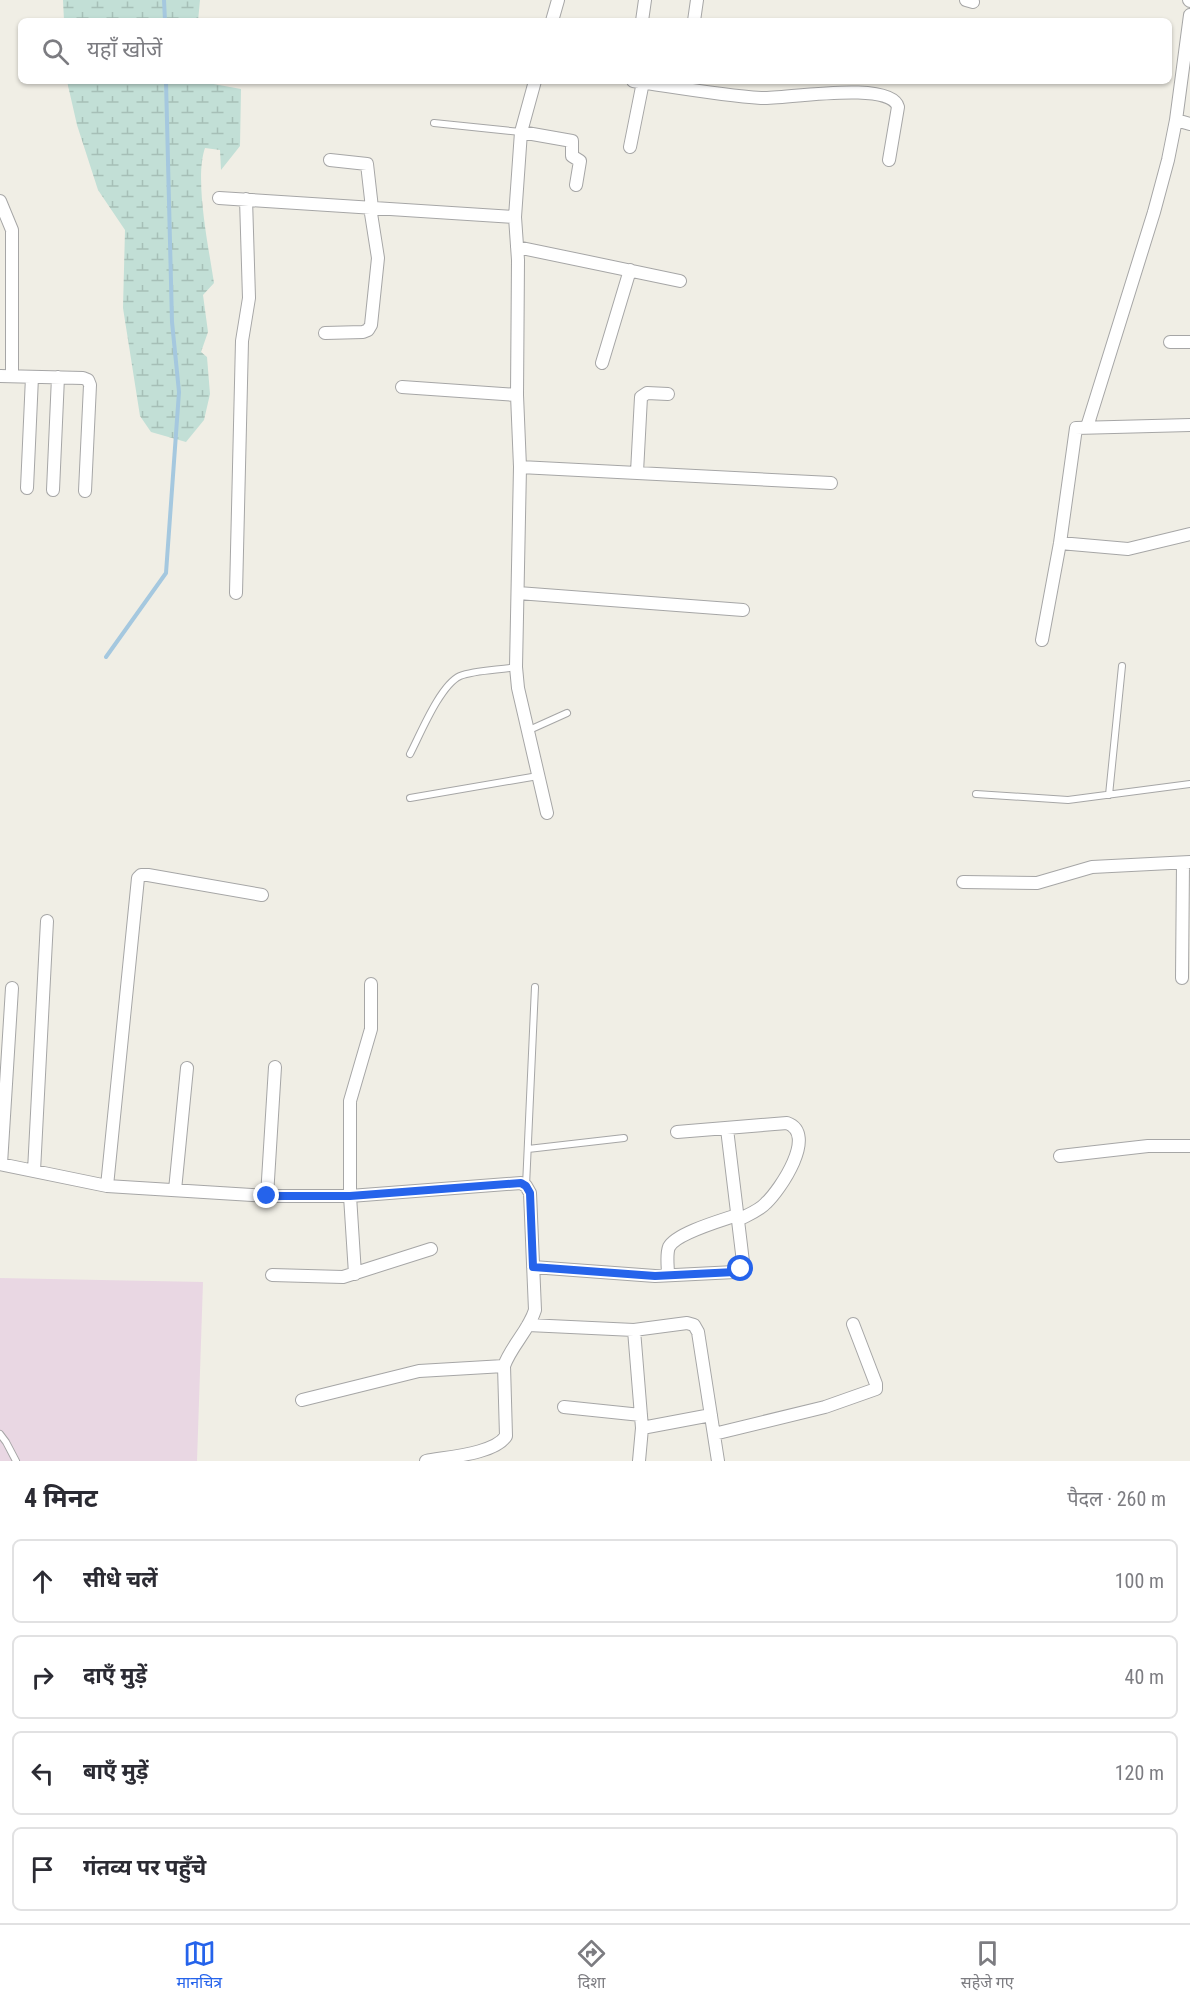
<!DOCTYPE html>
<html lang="hi">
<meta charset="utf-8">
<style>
body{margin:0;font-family:"Roboto Condensed","Noto Sans Devanagari",sans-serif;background:#f2f2f3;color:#2b2b33}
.stop{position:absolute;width:18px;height:18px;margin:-14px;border:4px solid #2563eb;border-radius:50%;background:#fff}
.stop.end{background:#2563eb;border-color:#fff;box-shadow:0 2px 6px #0008}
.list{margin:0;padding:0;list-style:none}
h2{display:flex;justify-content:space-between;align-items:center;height:78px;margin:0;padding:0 24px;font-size:26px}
h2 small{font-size:20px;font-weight:400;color:#7c7c81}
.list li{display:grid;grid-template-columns:39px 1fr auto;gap:18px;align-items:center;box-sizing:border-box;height:84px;margin:0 12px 12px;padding:0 12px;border:2px solid #e1e1e2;border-radius:9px}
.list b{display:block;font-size:22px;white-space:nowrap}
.list em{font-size:20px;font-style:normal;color:#7c7c81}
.icon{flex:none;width:33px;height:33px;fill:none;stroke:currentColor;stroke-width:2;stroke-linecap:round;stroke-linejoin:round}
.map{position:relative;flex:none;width:1190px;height:1461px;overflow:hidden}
.search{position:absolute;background:#fff;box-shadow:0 2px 4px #0004;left:18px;right:18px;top:18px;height:66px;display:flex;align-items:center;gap:15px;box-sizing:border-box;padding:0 21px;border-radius:9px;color:#7c7c81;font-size:22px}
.sheet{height:462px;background:#fff}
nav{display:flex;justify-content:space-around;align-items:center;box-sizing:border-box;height:84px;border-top:2px solid #e1e1e2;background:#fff;font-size:16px;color:#7c7c81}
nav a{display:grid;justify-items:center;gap:3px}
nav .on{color:#2563eb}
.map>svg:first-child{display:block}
</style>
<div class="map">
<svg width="1190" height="1461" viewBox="0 0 1190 1461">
<defs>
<pattern id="wetland-marsh" width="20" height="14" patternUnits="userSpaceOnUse" patternTransform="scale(1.5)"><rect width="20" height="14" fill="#c2dfd6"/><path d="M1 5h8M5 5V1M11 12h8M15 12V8" fill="none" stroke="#a6bfb7"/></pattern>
</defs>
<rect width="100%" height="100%" fill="#f0eee5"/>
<path fill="#e9d7e3" d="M 0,1278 L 203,1282 L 197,1461 L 0,1461 Z"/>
<path fill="url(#wetland-marsh)" d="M 63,0 L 200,0 L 198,21 L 64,21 Z
M 67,81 L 207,81 L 208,83 L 241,89 L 240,146 L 221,170 L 220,150 L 205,148 C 194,179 209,249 214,283 L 203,295 L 208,332 L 201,352 L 207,357 L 210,394 L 204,420 L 186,442 L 151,432 L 140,416 L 123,308 L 125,230 L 98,190 L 77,125 Z"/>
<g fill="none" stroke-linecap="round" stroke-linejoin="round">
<path stroke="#a5c8df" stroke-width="4" d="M 164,0 L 165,21
M 106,657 L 166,573 L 179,392 L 172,322 L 166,81"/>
<defs>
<path id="lane" d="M 434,123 L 521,132
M 527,731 L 567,713
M 410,754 C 420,735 440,685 460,676 C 475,670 500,670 516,667
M 976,794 L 1068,800 L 1190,784
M 1109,795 L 1122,666
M 410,798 L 538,776
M 528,1149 L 624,1138
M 526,1186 L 535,987
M 0,1434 L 6,1442 L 16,1461"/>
<path id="street" d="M 966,0 L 973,2
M 1189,0 L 1190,1
M 552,21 L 558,0
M 642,21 L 645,0
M 694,21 L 697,0
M 535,81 L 521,132 L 515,217 L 518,260 L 517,395 L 520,467 L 516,667 L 518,688 L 547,813
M 633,81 C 675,87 719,95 761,98 C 785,99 891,80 898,107 L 889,160
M 1176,120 L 1190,124
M 521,132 L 572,141 L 572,156 L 580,161 L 576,185
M 630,147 L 643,82
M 330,160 L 367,164 L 372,208
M 219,198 L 515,217
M 0,201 L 12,230 L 12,376
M 517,247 L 680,281
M 325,333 L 363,332 L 368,330 L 371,325 L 378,258 L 370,207
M 1170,342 L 1190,342
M 602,363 L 630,270
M 0,376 L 83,378 L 88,380 L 90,385 L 85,491
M 402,387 L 517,395
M 1087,427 L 1154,212 L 1168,160 L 1176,120 L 1190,15
M 520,467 L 831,483
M 637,472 L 641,397 L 647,393 L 668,394
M 27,488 L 32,377
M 53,490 L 58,377
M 1060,543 L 1128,549 L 1190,534
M 236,593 L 242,341 L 249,298 L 246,199
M 518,593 L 743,610
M 1042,640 L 1060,543 L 1076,428 L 1190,425
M 963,882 L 1037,883 L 1092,867 L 1190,862
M 1182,978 L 1183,863
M 677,1132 L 787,1123 C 818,1134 780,1190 766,1203 C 759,1211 747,1215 738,1220
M 1060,1156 L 1148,1146 L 1190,1146
M 0,1164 L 107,1186 L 267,1196 L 350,1196 L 521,1183 L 526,1186 L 530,1193 L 535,1310 C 529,1330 511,1346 504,1366 L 506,1436 C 495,1454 446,1457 426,1461
M 1,1164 L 12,988
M 34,1171 L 47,921
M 107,1186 L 138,878 L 141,875 L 148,875 L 262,895
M 175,1190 L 187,1068
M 267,1196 L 275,1067
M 533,1267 L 655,1276 L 735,1272 L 741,1269 L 743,1262 L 727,1129
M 355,1274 L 350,1196 L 350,1101 L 371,1029 L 371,984
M 272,1275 L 343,1277 L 431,1249
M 668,1275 C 668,1267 666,1254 669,1247 C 676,1233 723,1220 737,1215
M 528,1325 L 634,1330 L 687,1323 L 694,1325 L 698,1332 L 718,1461
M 634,1330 L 642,1428 L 639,1461
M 302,1400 L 419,1371 L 504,1366
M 564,1407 L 641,1415
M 642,1428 L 711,1415
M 714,1434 L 825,1407 L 876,1389 L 876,1384 L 853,1324"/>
</defs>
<use href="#lane" stroke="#a6a6a6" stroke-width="8"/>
<use href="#street" stroke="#a6a6a6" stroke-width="14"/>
<use href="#lane" stroke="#fff" stroke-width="6"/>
<use href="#street" stroke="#fff" stroke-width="12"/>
</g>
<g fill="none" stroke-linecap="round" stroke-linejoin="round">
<path stroke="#2563eb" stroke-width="8" d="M 267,1196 L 350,1196 L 521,1183 L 526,1186 L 530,1193 L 533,1267 L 655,1276 L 735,1272 L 741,1269"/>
</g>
</svg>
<div class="stop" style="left:741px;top:1269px"></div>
<div class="stop end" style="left:267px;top:1196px"></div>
<div class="search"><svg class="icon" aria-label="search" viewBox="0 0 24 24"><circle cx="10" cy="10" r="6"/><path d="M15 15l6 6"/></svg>यहाँ खोजें</div>
</div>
<section class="sheet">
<h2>4 मिनट<small>पैदल · 260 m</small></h2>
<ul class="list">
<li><svg class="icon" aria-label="ahead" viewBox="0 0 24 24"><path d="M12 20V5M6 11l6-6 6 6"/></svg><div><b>सीधे चलें</b></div><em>100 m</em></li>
<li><svg class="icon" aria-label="right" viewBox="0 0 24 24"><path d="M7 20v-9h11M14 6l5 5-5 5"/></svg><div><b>दाएँ मुड़ें</b></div><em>40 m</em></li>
<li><svg class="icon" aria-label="left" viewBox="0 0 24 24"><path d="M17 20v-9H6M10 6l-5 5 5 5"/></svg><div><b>बाएँ मुड़ें</b></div><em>120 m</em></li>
<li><svg class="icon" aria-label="arrive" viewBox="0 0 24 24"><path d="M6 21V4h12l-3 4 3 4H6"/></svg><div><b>गंतव्य पर पहुँचे</b></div></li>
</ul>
</section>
<nav>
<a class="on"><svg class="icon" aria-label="map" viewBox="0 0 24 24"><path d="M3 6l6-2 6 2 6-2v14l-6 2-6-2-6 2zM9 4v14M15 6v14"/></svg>मानचित्र</a>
<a><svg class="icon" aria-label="directions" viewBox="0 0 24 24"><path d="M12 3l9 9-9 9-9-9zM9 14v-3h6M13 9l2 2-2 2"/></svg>दिशा</a>
<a><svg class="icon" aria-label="saved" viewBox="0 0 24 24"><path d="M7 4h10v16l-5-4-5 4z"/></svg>सहेजे गए</a>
</nav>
